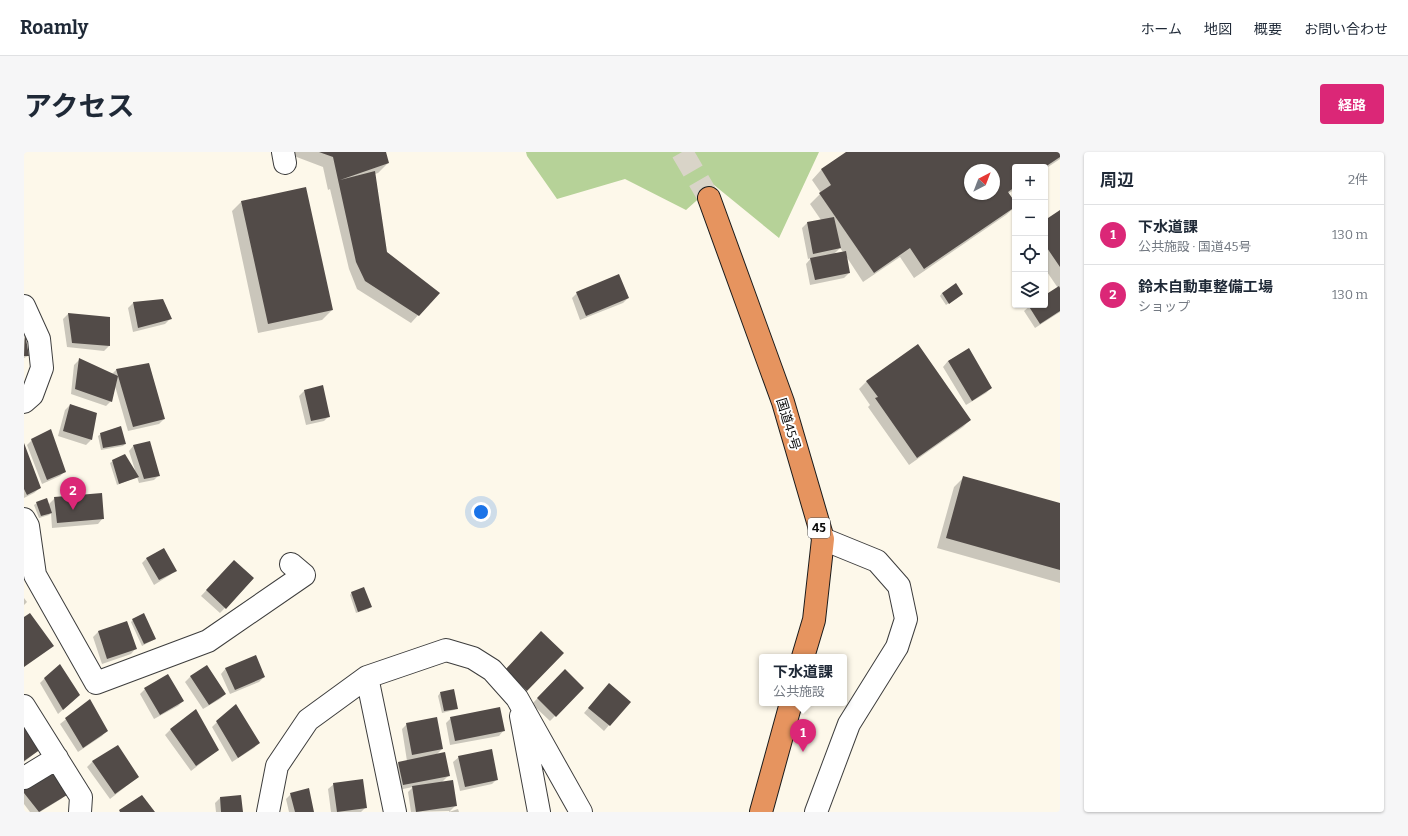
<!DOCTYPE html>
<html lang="ja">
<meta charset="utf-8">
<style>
body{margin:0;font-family:Bitter,"Noto Sans JP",serif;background:#f6f6f7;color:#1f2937}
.controls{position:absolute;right:12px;top:12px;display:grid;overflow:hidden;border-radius:4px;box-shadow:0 1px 3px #0004}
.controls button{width:36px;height:36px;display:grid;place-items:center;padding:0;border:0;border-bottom:1px solid #e0e1e3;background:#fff;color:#1f2937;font:20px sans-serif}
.compass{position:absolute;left:940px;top:12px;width:36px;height:36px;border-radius:50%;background:#fff;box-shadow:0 1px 3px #0004;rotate:42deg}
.you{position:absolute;left:457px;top:360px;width:14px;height:14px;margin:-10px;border:3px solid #fff;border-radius:50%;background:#1a73e8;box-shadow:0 0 0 6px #1a73e833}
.badge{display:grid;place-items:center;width:26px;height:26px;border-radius:50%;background:#db2777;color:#fff;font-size:13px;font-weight:700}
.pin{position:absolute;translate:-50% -33px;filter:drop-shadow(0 1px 2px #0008)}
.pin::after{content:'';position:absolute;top:21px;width:14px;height:12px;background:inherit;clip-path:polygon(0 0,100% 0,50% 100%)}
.popup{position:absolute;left:735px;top:502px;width:88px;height:52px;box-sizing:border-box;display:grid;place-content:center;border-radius:4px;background:#fff;filter:drop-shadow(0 1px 3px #0005);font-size:13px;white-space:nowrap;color:#747a83}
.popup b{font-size:15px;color:#1f2937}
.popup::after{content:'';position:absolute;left:50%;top:100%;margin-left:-8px;border:8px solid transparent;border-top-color:#fff}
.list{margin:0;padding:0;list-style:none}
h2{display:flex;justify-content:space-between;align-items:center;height:52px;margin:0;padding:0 16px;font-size:17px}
h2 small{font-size:13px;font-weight:400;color:#747a83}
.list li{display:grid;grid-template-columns:26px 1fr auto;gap:12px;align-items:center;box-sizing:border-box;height:60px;padding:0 16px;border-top:1px solid #e0e1e3}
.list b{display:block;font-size:15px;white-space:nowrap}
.list p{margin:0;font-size:13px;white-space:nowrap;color:#747a83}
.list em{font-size:13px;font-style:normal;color:#747a83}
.icon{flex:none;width:22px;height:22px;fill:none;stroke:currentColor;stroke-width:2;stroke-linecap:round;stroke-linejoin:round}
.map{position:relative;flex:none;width:1036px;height:660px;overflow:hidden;border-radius:4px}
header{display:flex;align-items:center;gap:24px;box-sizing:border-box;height:56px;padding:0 20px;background:#fff;border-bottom:1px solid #e0e1e3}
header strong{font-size:19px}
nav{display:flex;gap:22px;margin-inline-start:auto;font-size:14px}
.intro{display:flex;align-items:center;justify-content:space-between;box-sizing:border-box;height:96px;padding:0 24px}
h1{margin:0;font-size:28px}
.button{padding:10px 18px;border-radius:4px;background:#db2777;color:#fff;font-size:14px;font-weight:700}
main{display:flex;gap:24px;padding:0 24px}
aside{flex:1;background:#fff;border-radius:4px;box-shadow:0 1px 3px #0004}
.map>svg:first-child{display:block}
</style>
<header>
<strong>Roamly</strong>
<nav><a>ホーム</a><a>地図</a><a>概要</a><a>お問い合わせ</a></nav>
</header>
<div class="intro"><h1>アクセス</h1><a class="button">経路</a></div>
<main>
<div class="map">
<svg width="1036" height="660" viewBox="0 0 1036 660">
<rect width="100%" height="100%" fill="#fdf8ea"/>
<path fill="#b6d298" d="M 502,0 L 795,0 L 755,86 L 690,33 L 662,58 L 601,27 L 533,47 L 503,4 Z"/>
<path fill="#0003" fill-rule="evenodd" d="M 269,0 L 361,0 L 364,11 L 354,21 L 351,22 L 362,100 L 414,141 L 387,171 L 333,137 L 325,117 L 306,37 L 304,38 L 299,15 L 270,4 Z
M 824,0 L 1036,0 L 1036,7 L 1021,17 L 1021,15 L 991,15 L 991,37 L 984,42 L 991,52 L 991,55 L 982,63 L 890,126 L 876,105 L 839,130 L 822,104 L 825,121 L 820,126 L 786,133 L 782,112 L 787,106 L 784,107 L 778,76 L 783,71 L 797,68 L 786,52 L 797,41 L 788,28 L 797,18 ZM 946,18 L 970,18 L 970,42 L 946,42 ZM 816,96 L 819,100 L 810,102 Z
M 218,49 L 308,158 L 298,168 L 234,181 L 208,59 Z
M 1036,59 L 1036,160 L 1011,176 L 1000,159 L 1007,153 L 1021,153 L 1021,144 L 1034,136 L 1021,117 L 1021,69 Z
M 553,141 L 604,146 L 599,151 L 556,168 L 548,146 Z
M 918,141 L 938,142 L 922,153 L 916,144 Z
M 139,148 L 146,167 L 141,172 L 109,180 L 104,156 L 109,151 Z
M 44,162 L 85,166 L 85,194 L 80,199 L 43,195 L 39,167 Z
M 0,184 L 4,204 L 0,206 Z
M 944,198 L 967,236 L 962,241 L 942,253 L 919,215 L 924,209 Z
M 55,208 L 88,222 L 92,218 L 125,212 L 140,267 L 135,272 L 104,279 L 91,234 L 87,249 L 82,254 L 47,242 L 50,213 Z
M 843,229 L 946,268 L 939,275 L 885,313 L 844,255 L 846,253 L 835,237 Z
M 280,239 L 305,264 L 300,269 L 282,273 L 275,244 Z
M 46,253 L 67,288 L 62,293 L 34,284 L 41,258 Z
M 77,282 L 101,292 L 99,294 L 77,298 L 74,284 Z
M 8,288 L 41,319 L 36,324 L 18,332 L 3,293 Z
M 0,293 L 16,336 L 10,341 L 0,346 Z
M 110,293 L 135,323 L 130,328 L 115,331 L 113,325 L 93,333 L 86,311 L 89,309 L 111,318 L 105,299 Z
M 940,325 L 1036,352 L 1036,431 L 913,396 L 930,335 Z
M 31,346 L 79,366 L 74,372 L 28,376 L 27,361 L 25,363 L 15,366 L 10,353 L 13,351 L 24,353 Z
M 123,406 L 151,418 L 146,423 L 130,433 L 118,411 Z
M 210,409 L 229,427 L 196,461 L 177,444 Z
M 328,440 L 347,455 L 344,457 L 332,461 L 326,443 Z
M 0,446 L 3,450 L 0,453 Z
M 109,468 L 131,487 L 118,494 L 107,470 Z
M 103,470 L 112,496 L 107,502 L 78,512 L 69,485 L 74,480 Z
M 183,514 L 201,542 L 196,547 L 179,557 L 161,530 L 166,525 Z
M 202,516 L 240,525 L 235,530 L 206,542 L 197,522 Z
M 541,518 L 559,536 L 526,569 L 508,552 Z
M 21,526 L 50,548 L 34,562 L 16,531 Z
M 121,537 L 159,549 L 154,554 L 130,567 L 116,542 Z
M 580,538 L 605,550 L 580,579 L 560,561 Z
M 416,541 L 433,556 L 430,558 L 418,561 L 414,544 Z
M 66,548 L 83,578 L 78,584 L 54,600 L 36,572 Z
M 427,566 L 480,578 L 475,584 L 426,593 L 422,571 Z
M 0,569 L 16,597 L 0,610 Z
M 193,570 L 235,591 L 230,596 L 208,610 L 188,575 Z
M 383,572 L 418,597 L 412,603 L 425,623 L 418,630 L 432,653 L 425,660 L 434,657 L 435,660 L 425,660 L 425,659 L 387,660 L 384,640 L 389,635 L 374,638 L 369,616 L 374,611 L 383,609 L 378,577 Z
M 146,578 L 194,598 L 167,619 L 141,583 Z
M 94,594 L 114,625 L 86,647 L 63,615 L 68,610 Z
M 435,605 L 473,627 L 468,632 L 436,639 L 429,610 Z
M 310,632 L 342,655 L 337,660 L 307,660 L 304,637 Z
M 0,634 L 42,642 L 37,647 L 16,660 L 6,660 L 0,652 Z
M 267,642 L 289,660 L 265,660 L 262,647 Z
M 217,644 L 218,660 L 192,660 L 191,651 L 196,646 Z"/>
<path fill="#524b48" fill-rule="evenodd" d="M 295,0 L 362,0 L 365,11 L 316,28 L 351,19 L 363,100 L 416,141 L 395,164 L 341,129 L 332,110 L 309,5 Z
M 822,0 L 1036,0 L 1036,5 L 1021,15 L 991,15 L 991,35 L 984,40 L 991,50 L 991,55 L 900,117 L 886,96 L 850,121 L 795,41 L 807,33 L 797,17 ZM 946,18 L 970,18 L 970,42 L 946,42 Z
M 282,35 L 309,158 L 244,172 L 217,49 Z
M 1036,58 L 1036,115 L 1021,93 L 1021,68 Z
M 810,65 L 817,96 L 789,102 L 783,70 Z
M 822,99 L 826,121 L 791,128 L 786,106 Z
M 595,122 L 605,146 L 562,164 L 552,140 Z
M 932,131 L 939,142 L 925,152 L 918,141 Z
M 1035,134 L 1036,136 L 1036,159 L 1016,172 L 1004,153 L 1021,153 L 1021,143 Z
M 139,147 L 148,167 L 114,176 L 109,150 Z
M 44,161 L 86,165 L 86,194 L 48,191 Z
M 1,181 L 5,204 L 0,204 Z
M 894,192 L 947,268 L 893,306 L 851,246 L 854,245 L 842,229 Z
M 945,196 L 968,236 L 948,249 L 924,209 Z
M 55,206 L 94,224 L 88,250 L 51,237 Z
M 125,211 L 141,267 L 109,275 L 92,217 Z
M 299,233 L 306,265 L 287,269 L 280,238 Z
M 46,252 L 73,261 L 68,288 L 39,279 Z
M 97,274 L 102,292 L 79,296 L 76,281 Z
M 27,277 L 42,320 L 23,328 L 7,287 Z
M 126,289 L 136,324 L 120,327 L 109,293 Z
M 0,291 L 17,336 L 3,343 L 0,337 Z
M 101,302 L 115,325 L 95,332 L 88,308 Z
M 939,324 L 1036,351 L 1036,418 L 922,386 Z
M 78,341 L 80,367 L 33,371 L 30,345 Z
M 23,346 L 28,361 L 17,364 L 12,350 Z
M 140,396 L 153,419 L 135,428 L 122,406 Z
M 210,408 L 230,426 L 202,457 L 182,438 Z
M 340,435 L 348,455 L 334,460 L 327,440 Z
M 6,461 L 30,494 L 0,515 L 0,465 Z
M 120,461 L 132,487 L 120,492 L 108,467 Z
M 103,469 L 113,497 L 83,507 L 74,479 Z
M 517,479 L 540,501 L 503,539 L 481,518 Z
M 232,503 L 241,525 L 211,538 L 201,516 Z
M 36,512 L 56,543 L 39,558 L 20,526 Z
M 183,513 L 202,542 L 185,553 L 166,524 Z
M 541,517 L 560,536 L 532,565 L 513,546 Z
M 144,522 L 160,549 L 136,563 L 120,536 Z
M 585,531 L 607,550 L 586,574 L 564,556 Z
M 430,537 L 434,557 L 420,559 L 416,540 Z
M 66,547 L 84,579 L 59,596 L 41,566 Z
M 212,552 L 236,591 L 214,606 L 192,569 Z
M 476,555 L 481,579 L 431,589 L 426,565 Z
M 172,557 L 195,598 L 172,614 L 146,577 Z
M 413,565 L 419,597 L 388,603 L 382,571 Z
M 0,567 L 17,597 L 0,609 Z
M 94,593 L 115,625 L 91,642 L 68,609 Z
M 468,597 L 474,628 L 441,635 L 434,604 Z
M 421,600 L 426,624 L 379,633 L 374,610 Z
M 27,618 L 43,643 L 15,660 L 0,641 L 0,633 Z
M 339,627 L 343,656 L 313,660 L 309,631 Z
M 429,628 L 433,654 L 392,660 L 388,634 Z
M 285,636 L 290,660 L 271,660 L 266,641 Z
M 118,643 L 131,660 L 96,660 L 95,658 Z
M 217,643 L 219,660 L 197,660 L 196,645 Z"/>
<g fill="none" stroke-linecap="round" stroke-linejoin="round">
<path stroke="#d9d4c8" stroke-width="22" stroke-dasharray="22 11" stroke-linecap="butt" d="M 658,0 L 685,46"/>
<defs>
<path id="minor" d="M 259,0 L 261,11
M 0,154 L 15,187 L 18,216 L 8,243 L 0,250
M 0,367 L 4,374 L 11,423 L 72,531 L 184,489 L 280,423 L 267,412
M 343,525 L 371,660
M 0,554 L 57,645 L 56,660
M 497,564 L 515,660
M 0,626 L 33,606
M 244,660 L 253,614 L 284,568 L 343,525 L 422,498 L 449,506 L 468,518 L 493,546 L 557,660
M 792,660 L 825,572 L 873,495 L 882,467 L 875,434 L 853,409 L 799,387"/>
<path id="highway" d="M 685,46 L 759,250 L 799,387 L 790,468 L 779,505
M 737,660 L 767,551"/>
</defs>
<use href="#minor" stroke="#3d3d3d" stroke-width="24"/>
<use href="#highway" stroke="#1b1b1b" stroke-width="24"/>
<use href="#minor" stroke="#fff" stroke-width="22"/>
<use href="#highway" stroke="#e6945f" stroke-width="22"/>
</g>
<g text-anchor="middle" stroke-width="4" stroke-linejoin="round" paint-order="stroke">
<rect fill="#fff" stroke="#545454" stroke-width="1" x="784" y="366" width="22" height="20" rx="3"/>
<g font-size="12" font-weight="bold" fill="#0a0a0a">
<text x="795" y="380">45</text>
</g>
<g font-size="13" fill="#0a0a0a" stroke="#fff">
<text transform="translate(765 272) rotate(73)" y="5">国道45号</text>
</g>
</g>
</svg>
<div class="controls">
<button>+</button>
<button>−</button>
<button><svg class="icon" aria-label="locate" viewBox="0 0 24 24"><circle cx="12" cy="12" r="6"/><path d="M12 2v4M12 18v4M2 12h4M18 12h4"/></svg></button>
<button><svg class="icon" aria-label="layers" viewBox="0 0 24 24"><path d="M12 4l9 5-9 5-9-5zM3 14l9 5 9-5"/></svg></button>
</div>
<svg class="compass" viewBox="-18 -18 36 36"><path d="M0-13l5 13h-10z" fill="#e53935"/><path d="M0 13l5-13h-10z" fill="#747a83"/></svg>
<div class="you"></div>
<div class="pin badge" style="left:779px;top:600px">1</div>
<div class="popup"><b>下水道課</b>公共施設</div>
<div class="pin badge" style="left:49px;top:358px">2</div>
</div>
<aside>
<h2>周辺<small>2件</small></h2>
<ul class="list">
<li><span class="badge">1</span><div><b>下水道課</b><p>公共施設 · 国道45号</p></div><em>130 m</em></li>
<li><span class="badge">2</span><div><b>鈴木自動車整備工場</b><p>ショップ</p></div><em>130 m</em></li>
</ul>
</aside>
</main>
